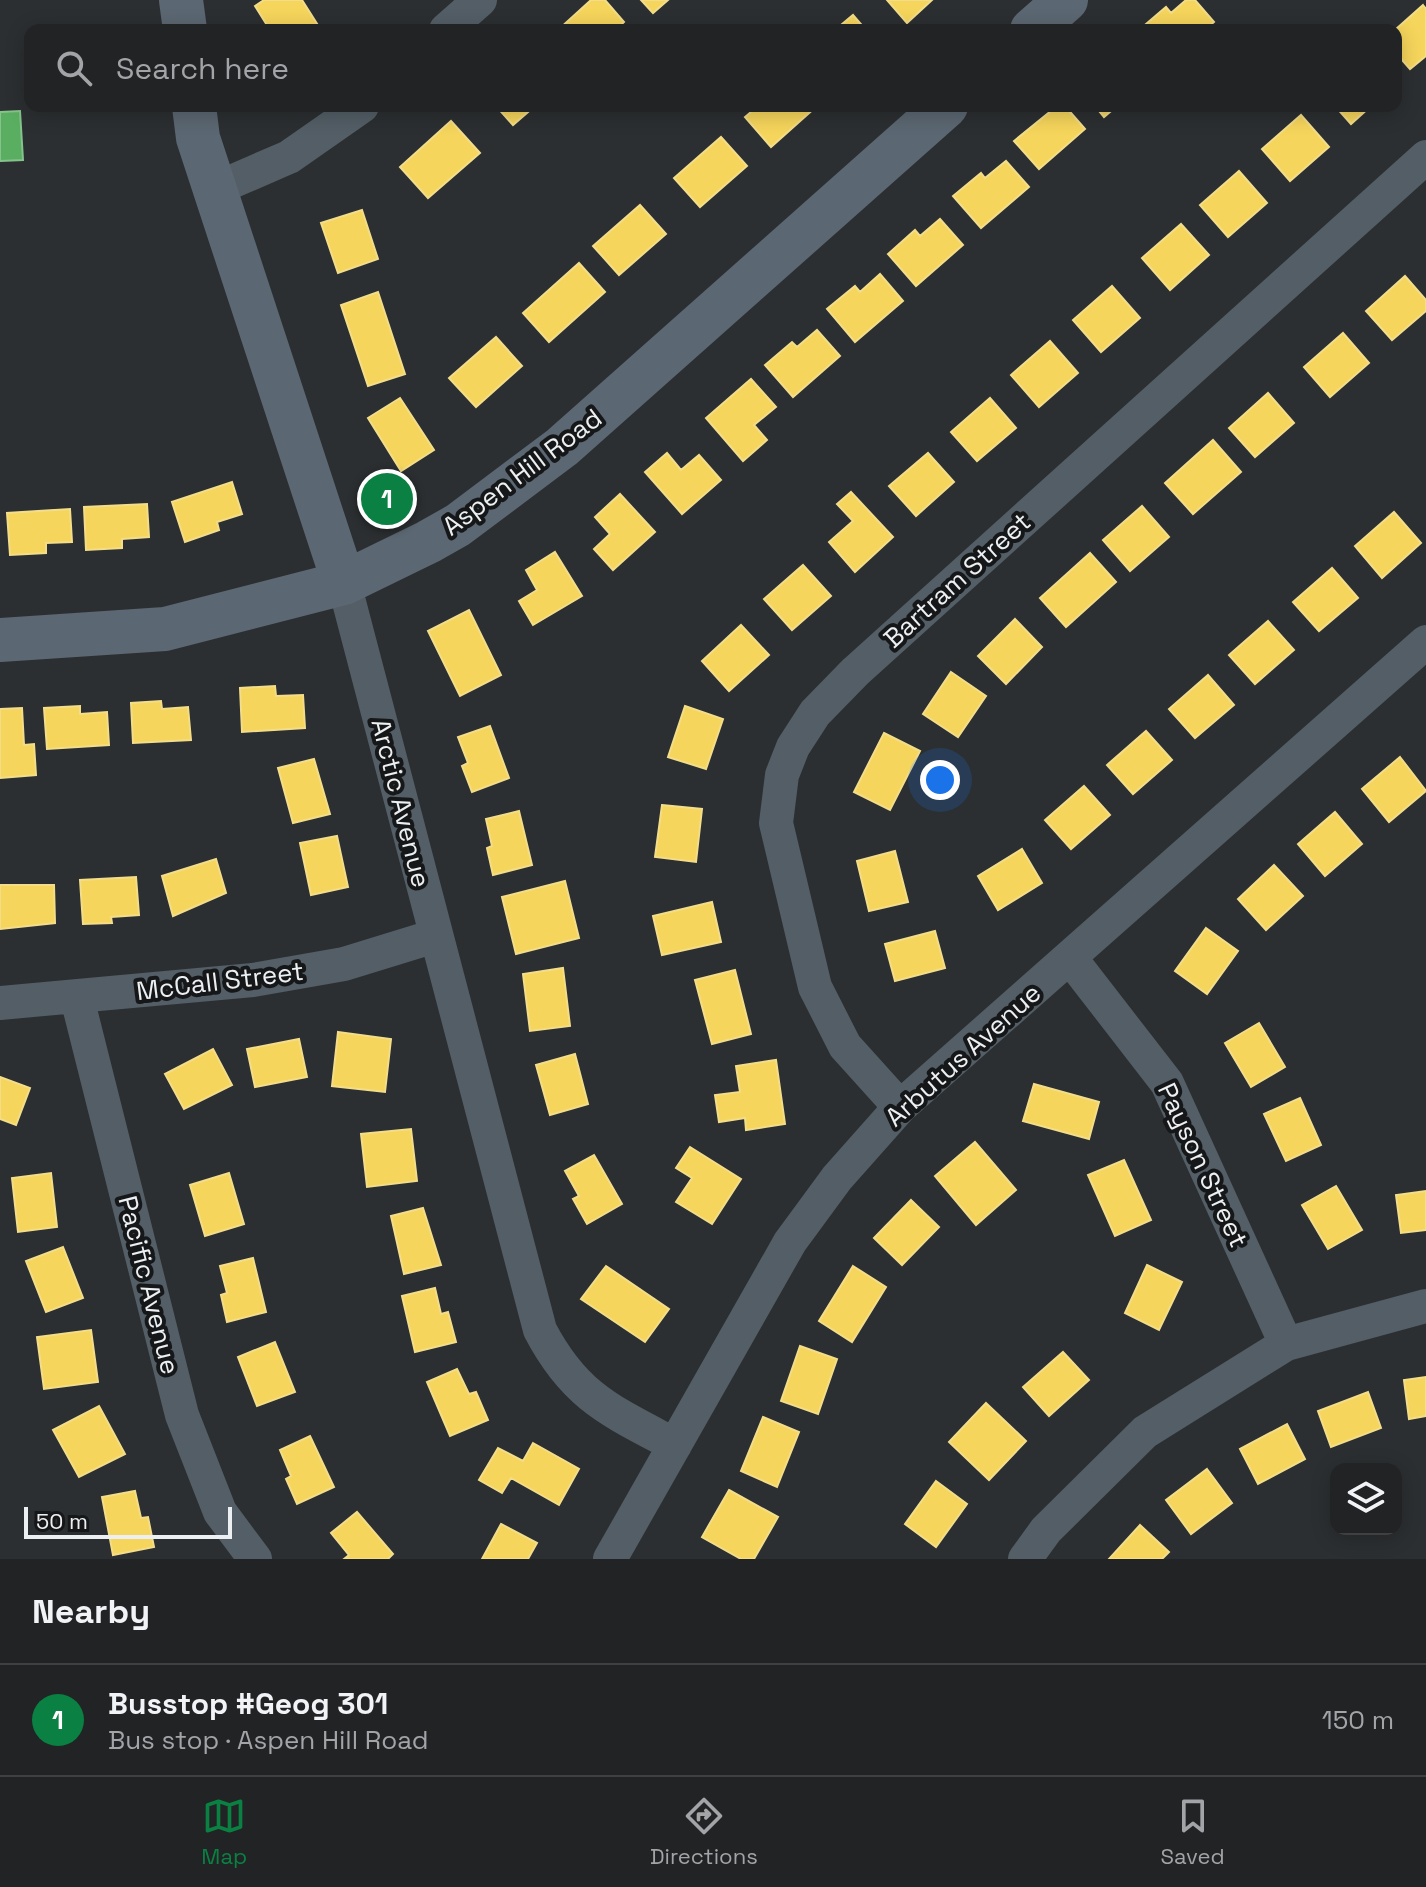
<!DOCTYPE html>
<meta charset="utf-8">
<style>
body{margin:0;font-family:"Space Grotesk",sans-serif;background:#2d2f32;color:#f1f3f6}
.controls{position:absolute;right:24px;bottom:24px;display:grid;overflow:hidden;border-radius:16px;box-shadow:0 4px 20px #0003}
.controls button{width:72px;height:72px;display:grid;place-items:center;padding:0;border:0;border-bottom:2px solid #3e4042;background:#212325;color:#f1f3f6;font:40px sans-serif}
.scale{position:absolute;left:24px;bottom:20px;width:208px;box-sizing:border-box;padding-left:8px;border:4px solid #edf0f2;border-top:0;font-size:22px;line-height:28px;white-space:nowrap;color:#edf0f2;-webkit-text-stroke:6px #151719;paint-order:stroke}
.you{position:absolute;left:940px;top:780px;width:28px;height:28px;margin:-20px;border:6px solid #fff;border-radius:50%;background:#1a73e8;box-shadow:0 0 0 12px #1a73e833}
.badge{display:grid;place-items:center;width:52px;height:52px;border-radius:50%;background:#0b8043;color:#fff;font-size:26px;font-weight:700}
.pin{position:absolute;translate:-50% -50%;border:4px solid #fff;box-shadow:0 2px 8px #0006}
.list{margin:0;padding:0;list-style:none}
h2{display:flex;justify-content:space-between;align-items:center;height:104px;margin:0;padding:0 32px;font-size:34px}
h2 small{font-size:26px;font-weight:400;color:#a2a4a7}
.list li{display:grid;grid-template-columns:52px 1fr auto;gap:24px;align-items:center;box-sizing:border-box;height:112px;padding:0 32px;border-top:2px solid #3e4042}
.list b{display:block;font-size:30px;white-space:nowrap}
.list p{margin:0;font-size:26px;white-space:nowrap;color:#a2a4a7}
.list em{font-size:26px;font-style:normal;color:#a2a4a7}
.icon{flex:none;width:44px;height:44px;fill:none;stroke:currentColor;stroke-width:2;stroke-linecap:round;stroke-linejoin:round}
.map{position:relative;flex:none;width:1426px;height:1559px;overflow:hidden}
.search{position:absolute;background:#212325;box-shadow:0 4px 20px #0003;left:24px;right:24px;top:24px;height:88px;display:flex;align-items:center;gap:20px;box-sizing:border-box;padding:0 28px;border-radius:16px;color:#a2a4a7;font-size:30px}
.sheet{height:216px;background:#212325}
nav{display:flex;justify-content:space-around;align-items:center;box-sizing:border-box;height:112px;border-top:2px solid #3e4042;background:#212325;font-size:22px;color:#a2a4a7}
nav a{display:grid;justify-items:center;gap:4px}
nav .on{color:#0b8043}
.map>svg:first-child{display:block}
</style>
<div class="map">
<svg width="1426" height="1559" viewBox="0 0 1426 1559">
<rect width="100%" height="100%" fill="#2c2f31"/>
<path fill="#f6d55c" stroke="#f3dd89" stroke-width="2" d="M 264,0 L 302,0 L 321,30 L 270,30 L 255,6 Z
M 591,0 L 605,0 L 624,22 L 616,30 L 558,30 Z
M 641,0 L 668,0 L 653,13 Z
M 887,0 L 932,0 L 907,23 Z
M 1186,0 L 1195,0 L 1214,22 L 1205,30 L 1139,30 L 1166,7 L 1171,13 Z
M 1423,5 L 1426,9 L 1426,56 L 1410,69 L 1396,53 L 1395,30 Z
M 853,15 L 866,30 L 835,30 Z
M 496,106 L 535,106 L 513,125 Z
M 758,106 L 817,106 L 771,147 L 745,117 Z
M 1057,106 L 1065,106 L 1085,129 L 1039,169 L 1014,141 Z
M 1095,106 L 1117,106 L 1104,117 Z
M 1335,106 L 1371,106 L 1351,124 Z
M 1301,115 L 1329,147 L 1290,181 L 1262,149 Z
M 451,121 L 480,153 L 428,198 L 400,167 Z
M 721,137 L 747,166 L 700,207 L 674,178 Z
M 1006,161 L 1029,187 L 981,228 L 953,196 L 981,173 L 985,178 Z
M 1239,171 L 1267,203 L 1228,237 L 1200,205 Z
M 640,205 L 666,234 L 619,275 L 593,246 Z
M 362,210 L 378,259 L 338,273 L 321,223 Z
M 940,219 L 963,245 L 916,286 L 888,254 L 915,230 L 920,236 Z
M 1181,224 L 1209,255 L 1170,290 L 1142,258 Z
M 579,263 L 605,292 L 549,342 L 523,313 Z
M 880,274 L 903,301 L 855,342 L 827,309 L 855,286 L 860,292 Z
M 1405,276 L 1426,300 L 1426,311 L 1392,340 L 1366,311 Z
M 1112,286 L 1140,318 L 1101,352 L 1073,320 Z
M 378,292 L 405,374 L 368,386 L 341,305 Z
M 817,330 L 840,356 L 793,397 L 765,365 L 792,342 L 797,347 Z
M 1343,333 L 1369,363 L 1330,397 L 1304,367 Z
M 496,337 L 522,366 L 476,407 L 449,378 Z
M 1050,341 L 1078,373 L 1039,407 L 1011,375 Z
M 751,379 L 776,407 L 754,425 L 767,440 L 743,461 L 706,418 Z
M 1268,393 L 1294,423 L 1255,457 L 1229,428 Z
M 400,398 L 434,450 L 401,471 L 368,418 Z
M 990,398 L 1016,428 L 977,461 L 951,432 Z
M 1213,440 L 1241,472 L 1193,514 L 1165,483 Z
M 667,453 L 681,470 L 699,455 L 721,480 L 682,514 L 645,472 Z
M 928,453 L 954,482 L 916,516 L 889,486 Z
M 232,482 L 242,514 L 217,522 L 219,530 L 185,542 L 172,502 Z
M 851,492 L 893,537 L 855,572 L 829,542 L 853,521 L 837,504 Z
M 620,494 L 655,532 L 613,570 L 594,549 L 610,534 L 595,517 Z
M 147,504 L 149,537 L 122,539 L 122,548 L 86,550 L 84,507 Z
M 1142,506 L 1169,537 L 1130,571 L 1103,540 Z
M 70,509 L 72,542 L 46,543 L 46,553 L 10,555 L 7,513 Z
M 1394,512 L 1421,543 L 1382,578 L 1355,546 Z
M 555,552 L 582,596 L 533,625 L 519,601 L 537,590 L 526,570 Z
M 1090,553 L 1116,582 L 1066,627 L 1040,598 Z
M 803,565 L 831,596 L 792,630 L 764,599 Z
M 1332,568 L 1358,598 L 1319,631 L 1293,602 Z
M 469,610 L 501,675 L 460,696 L 428,631 Z
M 1015,619 L 1042,647 L 1006,684 L 978,656 Z
M 1268,621 L 1294,650 L 1255,684 L 1229,655 Z
M 741,625 L 769,655 L 729,691 L 702,661 Z
M 951,672 L 986,696 L 958,737 L 923,714 Z
M 1208,675 L 1234,705 L 1195,738 L 1169,709 Z
M 275,686 L 276,696 L 303,695 L 305,728 L 242,732 L 240,688 Z
M 161,701 L 162,709 L 188,707 L 191,740 L 133,743 L 131,703 Z
M 80,706 L 80,714 L 107,712 L 109,745 L 47,749 L 44,708 Z
M 685,706 L 723,719 L 706,769 L 668,757 Z
M 22,708 L 24,745 L 34,744 L 36,775 L 0,778 L 0,709 Z
M 490,726 L 509,778 L 472,792 L 462,766 L 468,763 L 458,737 Z
M 1146,731 L 1172,760 L 1133,794 L 1107,765 Z
M 884,733 L 920,751 L 890,810 L 854,792 Z
M 1400,757 L 1426,791 L 1389,822 L 1362,789 Z
M 314,759 L 330,814 L 293,823 L 278,768 Z
M 1084,786 L 1110,815 L 1071,849 L 1045,820 Z
M 662,805 L 702,809 L 696,862 L 655,857 Z
M 519,811 L 532,865 L 493,875 L 487,848 L 492,846 L 486,819 Z
M 1335,812 L 1362,844 L 1325,876 L 1298,844 Z
M 337,836 L 348,887 L 311,895 L 300,843 Z
M 1022,849 L 1042,883 L 998,910 L 978,876 Z
M 895,851 L 908,902 L 869,911 L 857,861 Z
M 216,859 L 226,893 L 173,916 L 162,876 Z
M 1274,865 L 1303,896 L 1266,930 L 1238,899 Z
M 136,877 L 139,915 L 111,917 L 112,923 L 83,924 L 80,880 Z
M 565,881 L 579,938 L 516,954 L 502,897 Z
M 0,885 L 54,885 L 55,923 L 0,929 Z
M 712,902 L 721,942 L 662,955 L 653,916 Z
M 1206,928 L 1238,951 L 1207,994 L 1175,971 Z
M 935,931 L 945,968 L 895,981 L 885,944 Z
M 563,968 L 570,1026 L 530,1031 L 523,974 Z
M 735,970 L 751,1034 L 712,1044 L 695,980 Z
M 1259,1023 L 1285,1067 L 1251,1087 L 1225,1043 Z
M 338,1032 L 391,1039 L 385,1092 L 332,1086 Z
M 299,1039 L 307,1077 L 255,1087 L 247,1049 Z
M 213,1049 L 232,1085 L 184,1109 L 165,1074 Z
M 575,1054 L 588,1104 L 550,1115 L 536,1065 Z
M 776,1060 L 785,1124 L 746,1130 L 745,1118 L 719,1122 L 715,1095 L 740,1092 L 736,1066 Z
M 0,1077 L 30,1088 L 16,1125 L 0,1119 Z
M 1034,1084 L 1099,1102 L 1089,1139 L 1023,1121 Z
M 1300,1098 L 1321,1145 L 1286,1161 L 1264,1114 Z
M 411,1129 L 417,1181 L 367,1187 L 361,1134 Z
M 975,1142 L 1016,1190 L 976,1225 L 935,1176 Z
M 690,1147 L 741,1179 L 712,1224 L 676,1202 L 692,1178 L 676,1168 Z
M 594,1155 L 622,1204 L 587,1224 L 573,1199 L 579,1196 L 565,1171 Z
M 1124,1160 L 1151,1220 L 1115,1236 L 1088,1175 Z
M 51,1173 L 57,1227 L 18,1232 L 12,1178 Z
M 229,1173 L 244,1224 L 205,1236 L 190,1185 Z
M 1336,1186 L 1362,1230 L 1328,1249 L 1302,1205 Z
M 1426,1191 L 1426,1230 L 1401,1233 L 1396,1195 Z
M 911,1200 L 939,1227 L 902,1265 L 874,1238 Z
M 423,1208 L 441,1265 L 404,1274 L 391,1216 Z
M 63,1247 L 83,1298 L 46,1312 L 26,1261 Z
M 253,1258 L 266,1312 L 227,1322 L 221,1295 L 227,1293 L 220,1266 Z
M 1147,1265 L 1182,1282 L 1159,1330 L 1125,1313 Z
M 606,1266 L 669,1309 L 645,1342 L 581,1299 Z
M 853,1266 L 886,1287 L 852,1342 L 819,1321 Z
M 435,1288 L 441,1314 L 448,1312 L 456,1342 L 415,1352 L 402,1296 Z
M 91,1330 L 98,1382 L 44,1389 L 37,1337 Z
M 275,1342 L 295,1392 L 257,1406 L 238,1357 Z
M 800,1346 L 837,1359 L 818,1414 L 781,1401 Z
M 1063,1352 L 1089,1380 L 1049,1416 L 1023,1387 Z
M 457,1369 L 469,1394 L 476,1392 L 488,1420 L 450,1436 L 427,1382 Z
M 1426,1377 L 1426,1416 L 1409,1419 L 1404,1380 Z
M 1368,1392 L 1381,1428 L 1331,1447 L 1318,1411 Z
M 986,1403 L 1026,1441 L 989,1480 L 949,1442 Z
M 99,1406 L 125,1454 L 79,1477 L 53,1430 Z
M 763,1417 L 799,1432 L 777,1487 L 741,1471 Z
M 1287,1424 L 1305,1459 L 1258,1484 L 1240,1449 Z
M 310,1436 L 334,1487 L 297,1504 L 286,1479 L 291,1476 L 280,1450 Z
M 533,1443 L 579,1469 L 559,1505 L 511,1478 L 502,1493 L 479,1480 L 498,1448 L 523,1461 Z
M 1207,1469 L 1232,1503 L 1191,1534 L 1166,1500 Z
M 936,1481 L 967,1504 L 936,1547 L 905,1524 Z
M 729,1490 L 778,1517 L 754,1559 L 741,1559 L 702,1537 Z
M 135,1491 L 141,1518 L 148,1517 L 154,1547 L 113,1555 L 102,1497 Z
M 357,1512 L 393,1554 L 388,1559 L 344,1559 L 349,1555 L 331,1533 Z
M 501,1524 L 537,1543 L 528,1559 L 482,1559 Z
M 1140,1525 L 1169,1552 L 1162,1559 L 1109,1559 Z"/>
<path fill="#5aae61" stroke="#86c28c" stroke-width="2" d="M 20,111 L 23,160 L 0,161 L 0,112 Z"/>
<g fill="none" stroke-linecap="round" stroke-linejoin="round">
<path stroke="#535e66" stroke-width="34" d="M 446,30 L 480,0
M 215,189 L 289,157 L 362,106
M 344,583 L 540,1330 C 575,1397 611,1411 675,1445
M 1071,959 L 1167,1083 L 1286,1344
M 77,998 L 182,1415 L 220,1512 L 255,1559
M 0,1003 L 253,980 L 344,964 L 435,936
M 900,1107 L 845,1046 L 815,987 L 776,823 L 782,775 L 793,747 L 815,713 L 856,671 L 1426,157
M 610,1559 L 790,1242 L 837,1178 L 900,1107 L 1426,642
M 1025,1559 L 1046,1530 L 1145,1432 L 1286,1344 L 1426,1306"/>
<path stroke="#5b6772" stroke-width="44" d="M 181,0 L 185,30
M 1032,30 L 1066,0
M 194,106 L 198,138 L 344,583
M 0,640 L 165,629 L 344,583 L 428,542 L 458,525 L 562,447 L 946,106"/>
</g>
<g text-anchor="middle" stroke-width="8" stroke-linejoin="round" paint-order="stroke">
<g font-size="26" fill="#edf0f2" stroke="#151719">
<text transform="translate(522 472) rotate(-37)" y="9">Aspen Hill Road</text>
<text transform="translate(957 580) rotate(-42)" y="9">Bartram Street</text>
<text transform="translate(401 803) rotate(76)" y="9">Arctic Avenue</text>
<text transform="translate(220 981) rotate(-7)" y="9">McCall Street</text>
<text transform="translate(963 1055) rotate(-42)" y="9">Arbutus Avenue</text>
<text transform="translate(1203 1165) rotate(65)" y="9">Payson Street</text>
<text transform="translate(149 1285) rotate(76)" y="9">Pacific Avenue</text>
</g>
</g>
</svg>
<div class="controls">
<button><svg class="icon" aria-label="layers" viewBox="0 0 24 24"><path d="M12 4l9 5-9 5-9-5zM3 14l9 5 9-5"/></svg></button>
</div>
<div class="scale">50 m</div>
<div class="you"></div>
<div class="pin badge" style="left:387px;top:499px">1</div>
<div class="search"><svg class="icon" aria-label="search" viewBox="0 0 24 24"><circle cx="10" cy="10" r="6"/><path d="M15 15l6 6"/></svg>Search here</div>
</div>
<section class="sheet">
<h2>Nearby<small></small></h2>
<ul class="list">
<li><span class="badge">1</span><div><b>Busstop #Geog 301</b><p>Bus stop · Aspen Hill Road</p></div><em>150 m</em></li>
</ul>
</section>
<nav>
<a class="on"><svg class="icon" aria-label="map" viewBox="0 0 24 24"><path d="M3 6l6-2 6 2 6-2v14l-6 2-6-2-6 2zM9 4v14M15 6v14"/></svg>Map</a>
<a><svg class="icon" aria-label="directions" viewBox="0 0 24 24"><path d="M12 3l9 9-9 9-9-9zM9 14v-3h6M13 9l2 2-2 2"/></svg>Directions</a>
<a><svg class="icon" aria-label="saved" viewBox="0 0 24 24"><path d="M7 4h10v16l-5-4-5 4z"/></svg>Saved</a>
</nav>
